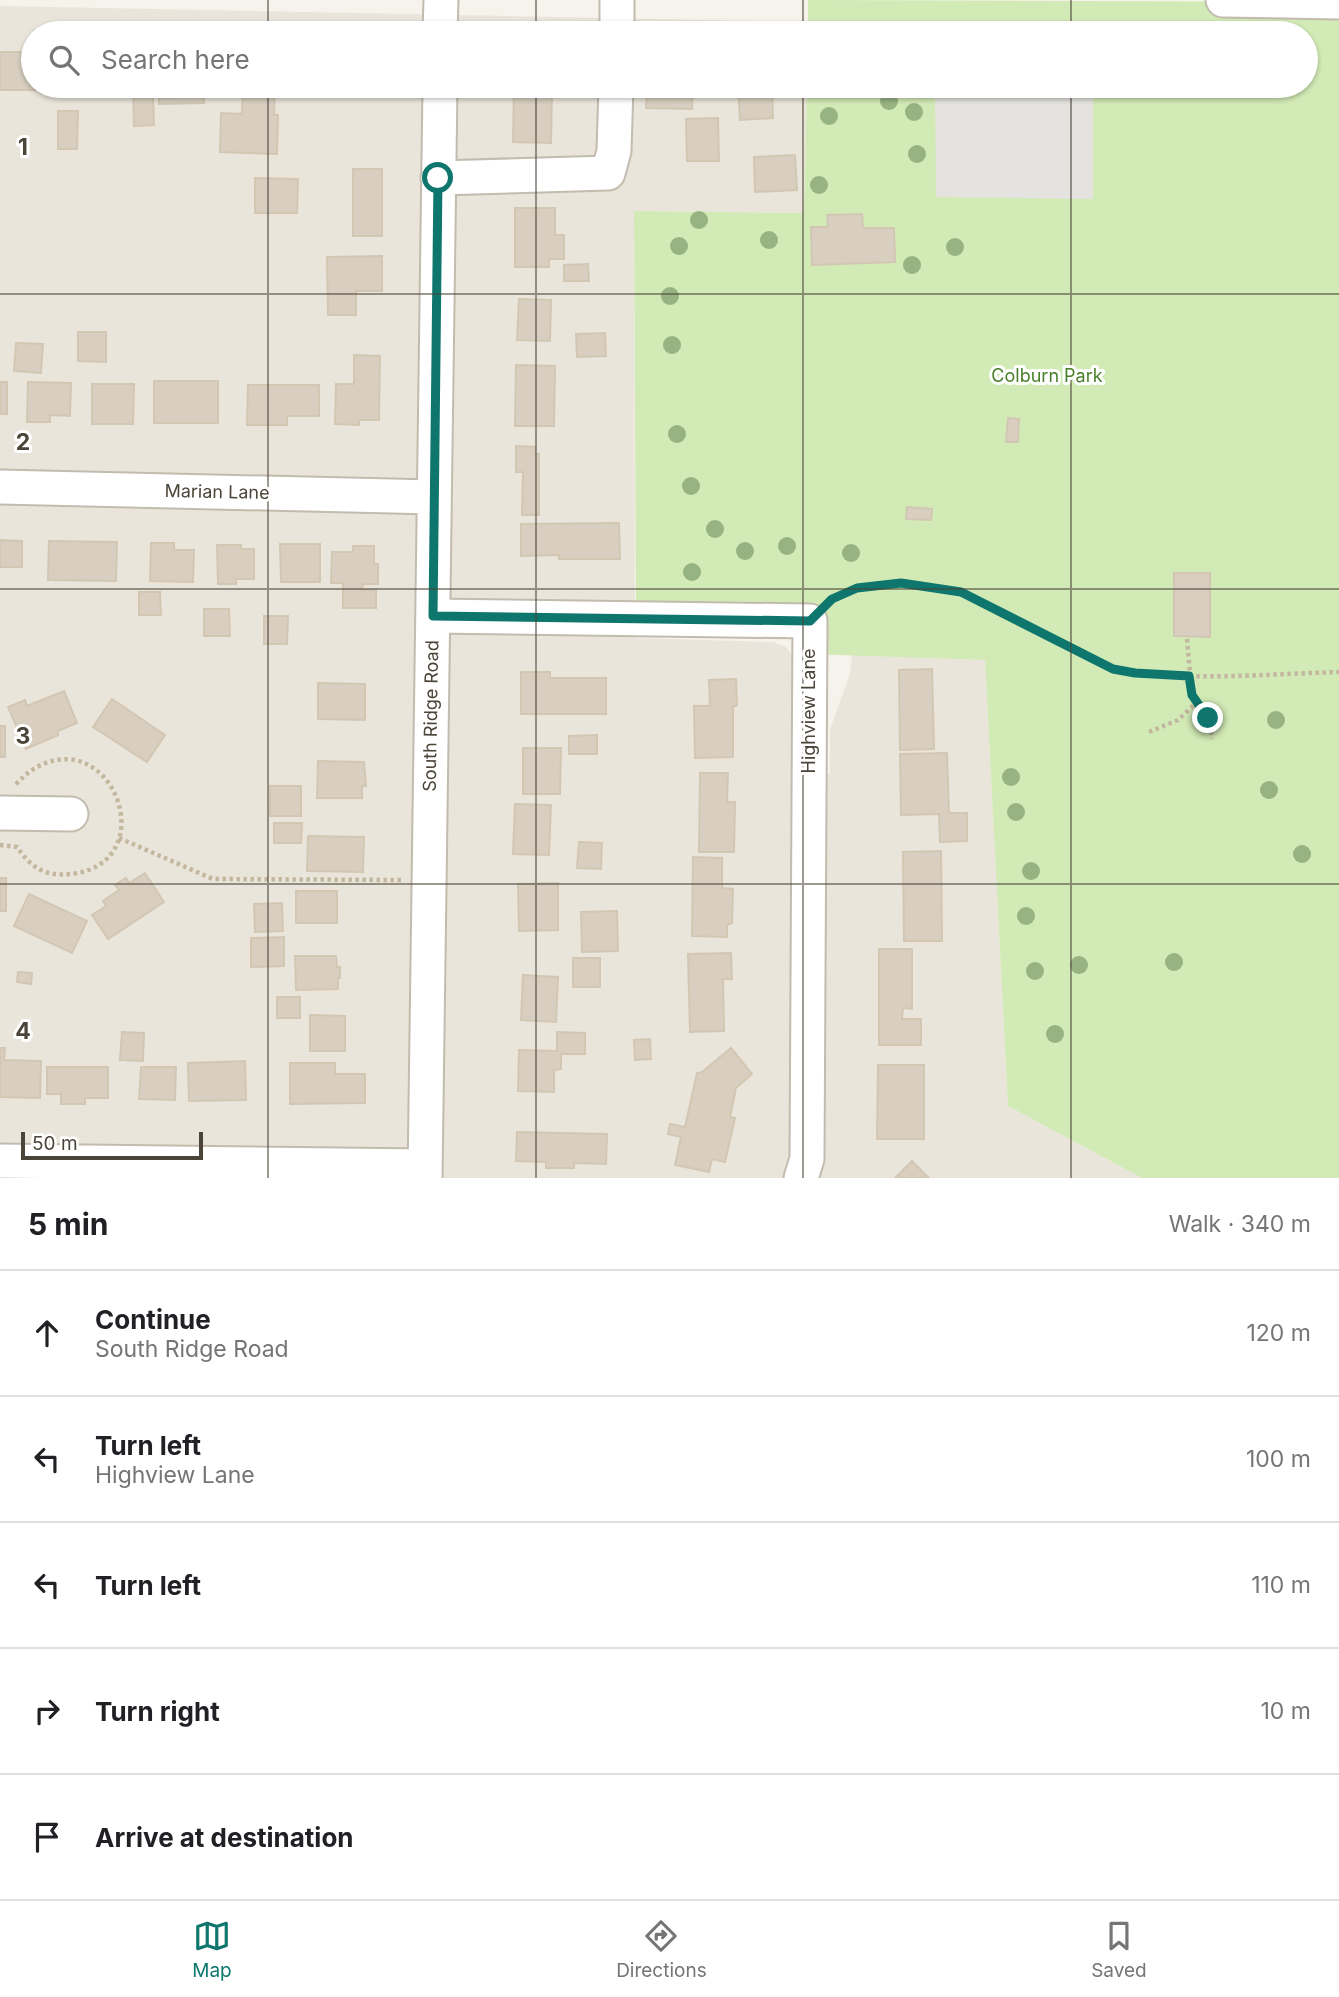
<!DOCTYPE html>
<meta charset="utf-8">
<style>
body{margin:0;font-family:Inter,sans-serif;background:#f2f2f2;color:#202124}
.scale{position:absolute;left:21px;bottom:18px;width:182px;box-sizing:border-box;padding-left:7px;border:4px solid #4b4439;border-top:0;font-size:19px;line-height:24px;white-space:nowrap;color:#4b4439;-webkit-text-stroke:5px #fff;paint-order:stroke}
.stop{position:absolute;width:21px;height:21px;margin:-16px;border:5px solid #0f766e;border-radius:50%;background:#fff}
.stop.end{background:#0f766e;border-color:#fff;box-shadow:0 2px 7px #0008}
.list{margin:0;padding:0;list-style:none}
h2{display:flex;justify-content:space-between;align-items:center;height:91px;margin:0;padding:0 28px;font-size:30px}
h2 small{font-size:23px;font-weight:400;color:#757577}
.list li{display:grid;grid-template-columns:46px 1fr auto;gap:21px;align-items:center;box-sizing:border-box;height:126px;padding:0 28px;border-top:2px solid #e0e0e0}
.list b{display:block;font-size:26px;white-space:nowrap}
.list p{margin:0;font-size:23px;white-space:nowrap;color:#757577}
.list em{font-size:23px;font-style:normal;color:#757577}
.icon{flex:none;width:38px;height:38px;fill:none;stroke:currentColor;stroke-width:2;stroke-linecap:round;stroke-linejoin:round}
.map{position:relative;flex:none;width:1339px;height:1178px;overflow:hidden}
.search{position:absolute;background:#fff;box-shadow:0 2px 5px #0004;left:21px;right:21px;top:21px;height:77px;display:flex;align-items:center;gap:18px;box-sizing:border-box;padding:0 24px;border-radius:38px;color:#757577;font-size:26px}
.sheet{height:721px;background:#fff}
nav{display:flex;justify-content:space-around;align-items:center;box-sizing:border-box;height:98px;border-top:2px solid #e0e0e0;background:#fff;font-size:19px;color:#757577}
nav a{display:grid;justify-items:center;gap:4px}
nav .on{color:#0f766e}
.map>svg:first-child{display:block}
</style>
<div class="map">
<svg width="1339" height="1178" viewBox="0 0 1339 1178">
<rect width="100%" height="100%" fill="#f6f3ec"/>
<path fill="#eae5da" d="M 0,6 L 808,22 L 808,33 L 33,33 L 33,86 L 807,86 L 804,213 L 634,211 L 635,638 L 774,642 L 786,647 L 791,653 L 793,664 L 792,775 L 830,774 L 830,729 L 850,674 L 852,655 L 985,660 L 1008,1106 L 1142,1178 L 0,1178 Z"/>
<path fill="#d2eab5" d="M 808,0 L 1339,2 L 1339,1178 L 1142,1178 L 1008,1106 L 985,660 L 809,654 L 810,621 L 636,618 L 634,211 L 804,213 L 807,86 L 1306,86 L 1306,33 L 808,33 Z"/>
<path fill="#e5e3e0" d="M 935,86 L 1093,86 L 1093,199 L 936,197 Z"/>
<path fill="#d8cfc1" stroke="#d3c7b4" stroke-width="2" d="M 0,52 L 33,52 L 33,86 L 42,86 L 42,90 L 0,90 Z
M 76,86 L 112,86 L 112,94 L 76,94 Z
M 133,86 L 204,86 L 204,103 L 159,104 L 159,97 L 153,97 L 154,125 L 134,126 Z
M 243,86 L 275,86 L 274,115 L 278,115 L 277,154 L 220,152 L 221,113 L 242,114 Z
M 514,86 L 598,86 L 598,92 L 552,91 L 551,143 L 513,142 Z
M 647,86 L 693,86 L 692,109 L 646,108 Z
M 738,86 L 772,86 L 773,118 L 740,120 Z
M 58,111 L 78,111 L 77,149 L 58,149 Z
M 718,118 L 719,161 L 687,161 L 686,119 Z
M 795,155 L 797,190 L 755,192 L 754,157 Z
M 353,169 L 382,169 L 382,236 L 353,236 Z
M 255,178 L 298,179 L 297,213 L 255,213 Z
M 515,208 L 555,208 L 555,235 L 564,235 L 564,259 L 549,259 L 549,267 L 515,267 Z
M 862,214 L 863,228 L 894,228 L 895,262 L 812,265 L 811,227 L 828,227 L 827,215 Z
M 382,256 L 382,291 L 356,291 L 356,315 L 328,315 L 327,257 Z
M 588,264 L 589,281 L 564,281 L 564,265 Z
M 519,299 L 551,300 L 550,341 L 517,340 Z
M 78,332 L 106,332 L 106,362 L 78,361 Z
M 605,333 L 606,356 L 577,357 L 576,334 Z
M 16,343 L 43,344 L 41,373 L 14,371 Z
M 354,355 L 380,356 L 379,420 L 359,420 L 359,425 L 335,424 L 336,384 L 354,384 Z
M 516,365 L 555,366 L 554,426 L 515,426 Z
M 154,381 L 218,381 L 218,423 L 154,423 Z
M 0,382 L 7,382 L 7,414 L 0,414 Z
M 28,382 L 71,383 L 70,416 L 50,415 L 50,422 L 27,422 Z
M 92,384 L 134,384 L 133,424 L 92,424 Z
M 248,385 L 319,385 L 319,416 L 287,416 L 287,425 L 247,425 Z
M 1008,418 L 1019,419 L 1018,442 L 1006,442 Z
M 516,446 L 535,447 L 535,454 L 539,454 L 539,515 L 522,515 L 523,472 L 516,472 Z
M 907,507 L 932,509 L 931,520 L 906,519 Z
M 619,523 L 620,559 L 559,559 L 559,555 L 521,556 L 521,524 Z
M 0,540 L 22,541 L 22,567 L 0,567 Z
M 49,541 L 117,542 L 116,581 L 48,580 Z
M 151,543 L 174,543 L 174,550 L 194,550 L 193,582 L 150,581 Z
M 280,544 L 320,544 L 320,582 L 281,582 Z
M 217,545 L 241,545 L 241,549 L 254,549 L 254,579 L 236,579 L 236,584 L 218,584 Z
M 353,546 L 374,546 L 374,564 L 378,564 L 378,584 L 363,584 L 362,590 L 376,590 L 376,608 L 343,608 L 343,583 L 331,583 L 332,552 L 353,552 Z
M 1174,573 L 1210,573 L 1210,637 L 1174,636 Z
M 139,592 L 160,592 L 161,615 L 139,615 Z
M 204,609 L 229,609 L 230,636 L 204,636 Z
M 264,616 L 288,616 L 287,644 L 264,644 Z
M 932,669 L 934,749 L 900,750 L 899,670 Z
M 521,672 L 550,672 L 550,678 L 606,678 L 606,714 L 521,714 Z
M 736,679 L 737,705 L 733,707 L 733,757 L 695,758 L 694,706 L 710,706 L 709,680 Z
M 318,683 L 365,684 L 365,720 L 318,719 Z
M 64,691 L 77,723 L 58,731 L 58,735 L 26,749 L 8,707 L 25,700 L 27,706 Z
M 112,699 L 165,735 L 147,762 L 93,727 Z
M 0,726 L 5,726 L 5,757 L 0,757 Z
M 597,735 L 597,754 L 569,754 L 569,736 Z
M 523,748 L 561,748 L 560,794 L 523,794 Z
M 947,753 L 949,813 L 967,813 L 967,841 L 940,842 L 939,814 L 901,815 L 900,754 Z
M 318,761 L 364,762 L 366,786 L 362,786 L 362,798 L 317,798 Z
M 700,773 L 728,773 L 727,802 L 735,802 L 734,852 L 699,852 Z
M 270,786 L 301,786 L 301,816 L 270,816 Z
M 515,804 L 551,805 L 549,855 L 513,854 Z
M 274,823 L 302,823 L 301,843 L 274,843 Z
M 308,836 L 364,837 L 363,872 L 307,871 Z
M 579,842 L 602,843 L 601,869 L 577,868 Z
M 941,851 L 942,941 L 904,941 L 903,852 Z
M 693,857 L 722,858 L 722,888 L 733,889 L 732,923 L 727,925 L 727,937 L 692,936 Z
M 145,873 L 164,902 L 108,939 L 92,915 L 106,906 L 103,901 L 119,890 L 115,885 L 126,878 L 129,883 Z
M 0,878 L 6,878 L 6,911 L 0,911 Z
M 558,883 L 558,930 L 519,931 L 518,884 Z
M 296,891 L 337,891 L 337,923 L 296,923 Z
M 29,894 L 87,921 L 72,953 L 14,926 Z
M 282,903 L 283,931 L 255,932 L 254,904 Z
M 617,911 L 618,951 L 582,952 L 581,912 Z
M 284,937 L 284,966 L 251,967 L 251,938 Z
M 879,949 L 912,949 L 912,1009 L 903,1008 L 902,1019 L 921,1019 L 921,1045 L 879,1045 Z
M 731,953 L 732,979 L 723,979 L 724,1031 L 690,1032 L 688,954 Z
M 295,956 L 336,956 L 337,968 L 340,967 L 340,978 L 338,978 L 338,989 L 296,990 Z
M 573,958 L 600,958 L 600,987 L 573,987 Z
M 18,972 L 32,973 L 31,984 L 17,982 Z
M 523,975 L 558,977 L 556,1022 L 521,1020 Z
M 277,997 L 300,997 L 300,1018 L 277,1018 Z
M 310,1015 L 345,1016 L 345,1051 L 310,1051 Z
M 122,1032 L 144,1033 L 143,1061 L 120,1060 Z
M 557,1032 L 585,1033 L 585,1054 L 561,1054 L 561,1069 L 554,1070 L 554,1092 L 518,1091 L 519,1050 L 557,1051 Z
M 650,1039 L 651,1059 L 635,1060 L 634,1040 Z
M 0,1048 L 5,1048 L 4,1060 L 41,1061 L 40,1098 L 0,1097 Z
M 731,1048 L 752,1074 L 736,1088 L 730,1117 L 735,1118 L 725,1162 L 712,1159 L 709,1172 L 675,1165 L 681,1137 L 668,1134 L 670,1124 L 685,1127 L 697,1073 L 702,1072 Z
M 245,1061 L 246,1100 L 189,1101 L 188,1063 Z
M 290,1063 L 335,1063 L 335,1074 L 365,1074 L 365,1103 L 290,1104 Z
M 878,1065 L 924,1065 L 924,1139 L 877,1139 Z
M 47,1067 L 108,1067 L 108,1098 L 85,1098 L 85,1104 L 61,1104 L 61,1094 L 47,1094 Z
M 141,1067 L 176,1067 L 175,1100 L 139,1099 Z
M 517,1132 L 607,1134 L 606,1164 L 574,1163 L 574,1168 L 546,1168 L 546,1162 L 516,1161 Z
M 912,1161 L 929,1178 L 895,1178 Z"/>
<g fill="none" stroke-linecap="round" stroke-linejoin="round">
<defs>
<path id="minor" d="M 1223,0 L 1339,2
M 440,33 L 441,0
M 617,33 L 617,0
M 438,178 L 608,173 L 614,151 L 616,86
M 0,487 L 434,497
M 433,616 L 810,621 L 807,1159 L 801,1178
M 0,813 L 71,814
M 0,1161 L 425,1166
M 425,1178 L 440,86"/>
</defs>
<use href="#minor" stroke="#c2bbae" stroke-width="37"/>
<path stroke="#c4b79f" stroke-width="4.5" stroke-dasharray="3.5 3.5" stroke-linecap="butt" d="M 828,603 L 832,599 L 857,588 L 901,583 L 961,592 L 1113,669 C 1185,682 1266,674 1339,672
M 1187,639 L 1192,695 L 1208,718 L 1211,727 L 1212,739
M 1149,732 L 1178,720 L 1197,702
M 119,838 L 213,879 L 403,880
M 0,845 L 17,847 C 31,867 44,877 71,874 C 162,864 116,730 41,765 C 30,770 23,777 15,785"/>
<use href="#minor" stroke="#fff" stroke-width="33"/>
</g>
<g fill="#97b381">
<circle cx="889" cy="101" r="9"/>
<circle cx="914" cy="112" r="9"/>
<circle cx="829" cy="116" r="9"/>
<circle cx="917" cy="154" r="9"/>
<circle cx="819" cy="185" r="9"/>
<circle cx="699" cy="220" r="9"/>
<circle cx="769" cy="240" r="9"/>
<circle cx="679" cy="246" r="9"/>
<circle cx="955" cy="247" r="9"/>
<circle cx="912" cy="265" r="9"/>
<circle cx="670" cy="296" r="9"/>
<circle cx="672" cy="345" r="9"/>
<circle cx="677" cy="434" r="9"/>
<circle cx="691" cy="486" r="9"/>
<circle cx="715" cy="529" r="9"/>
<circle cx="787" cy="546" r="9"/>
<circle cx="745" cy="551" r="9"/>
<circle cx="851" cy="553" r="9"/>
<circle cx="692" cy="572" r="9"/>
<circle cx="1276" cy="720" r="9"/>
<circle cx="1011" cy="777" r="9"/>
<circle cx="1269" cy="790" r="9"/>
<circle cx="1016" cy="812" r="9"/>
<circle cx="1302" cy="854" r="9"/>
<circle cx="1031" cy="871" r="9"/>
<circle cx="1026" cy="916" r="9"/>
<circle cx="1174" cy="962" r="9"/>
<circle cx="1079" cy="965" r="9"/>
<circle cx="1035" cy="971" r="9"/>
<circle cx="1055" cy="1034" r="9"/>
</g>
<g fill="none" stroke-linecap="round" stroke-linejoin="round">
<path stroke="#0f766e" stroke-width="9" d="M 438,178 L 433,616 L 810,621 L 832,599 L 857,588 L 901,583 L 961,592 L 1113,669 L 1135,673 L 1189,676 L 1192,695 L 1208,718"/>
</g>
<path fill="none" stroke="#4b4439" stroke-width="2" stroke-opacity="0.55" d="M 268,0 L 268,33M 536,0 L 536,33M 803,0 L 803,33M 1071,0 L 1071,33M 268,86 L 268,1178M 536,86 L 536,1178M 803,86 L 803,1178M 1071,86 L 1071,1178M 0,294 L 1339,294M 0,589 L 1339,589M 0,884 L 1339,884"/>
<g text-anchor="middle" stroke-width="6" stroke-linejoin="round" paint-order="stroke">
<g font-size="18" fill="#4a7f2a" stroke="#fff">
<text x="1047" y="382">Colburn Park</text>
</g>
<g font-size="18" fill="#4b4439" stroke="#fff">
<text transform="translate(217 492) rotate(1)" y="6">Marian Lane</text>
<text transform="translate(809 711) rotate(-90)" y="6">Highview Lane</text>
<text transform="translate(431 716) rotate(-89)" y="6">South Ridge Road</text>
</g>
</g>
<g font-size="23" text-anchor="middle" font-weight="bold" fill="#4b4439" stroke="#fff" stroke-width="6" stroke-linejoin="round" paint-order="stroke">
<text x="23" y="155">1</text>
<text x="23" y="450">2</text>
<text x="23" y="744">3</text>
<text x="23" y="1039">4</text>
</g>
</svg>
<div class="scale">50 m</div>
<div class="stop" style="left:438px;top:178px"></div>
<div class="stop end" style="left:1208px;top:718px"></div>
<div class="search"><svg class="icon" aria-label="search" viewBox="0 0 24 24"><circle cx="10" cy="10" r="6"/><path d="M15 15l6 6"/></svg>Search here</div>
</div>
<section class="sheet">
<h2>5 min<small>Walk · 340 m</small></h2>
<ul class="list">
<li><svg class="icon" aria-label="ahead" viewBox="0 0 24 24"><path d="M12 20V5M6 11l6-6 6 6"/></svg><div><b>Continue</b><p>South Ridge Road</p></div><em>120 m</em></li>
<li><svg class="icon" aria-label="left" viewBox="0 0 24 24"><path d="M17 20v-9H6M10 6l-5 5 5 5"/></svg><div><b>Turn left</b><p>Highview Lane</p></div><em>100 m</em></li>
<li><svg class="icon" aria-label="left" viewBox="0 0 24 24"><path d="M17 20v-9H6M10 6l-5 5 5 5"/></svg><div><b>Turn left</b></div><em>110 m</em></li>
<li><svg class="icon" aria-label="right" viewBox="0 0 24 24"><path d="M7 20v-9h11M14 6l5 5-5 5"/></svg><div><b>Turn right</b></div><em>10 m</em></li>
<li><svg class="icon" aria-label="arrive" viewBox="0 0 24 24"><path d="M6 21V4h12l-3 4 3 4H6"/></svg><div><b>Arrive at destination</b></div></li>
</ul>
</section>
<nav>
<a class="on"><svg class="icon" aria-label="map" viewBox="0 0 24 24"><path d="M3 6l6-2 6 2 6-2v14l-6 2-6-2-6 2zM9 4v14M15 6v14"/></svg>Map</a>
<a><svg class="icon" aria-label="directions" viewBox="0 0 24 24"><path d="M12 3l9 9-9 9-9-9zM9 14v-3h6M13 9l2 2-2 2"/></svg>Directions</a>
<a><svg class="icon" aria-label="saved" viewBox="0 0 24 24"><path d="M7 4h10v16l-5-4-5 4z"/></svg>Saved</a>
</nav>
